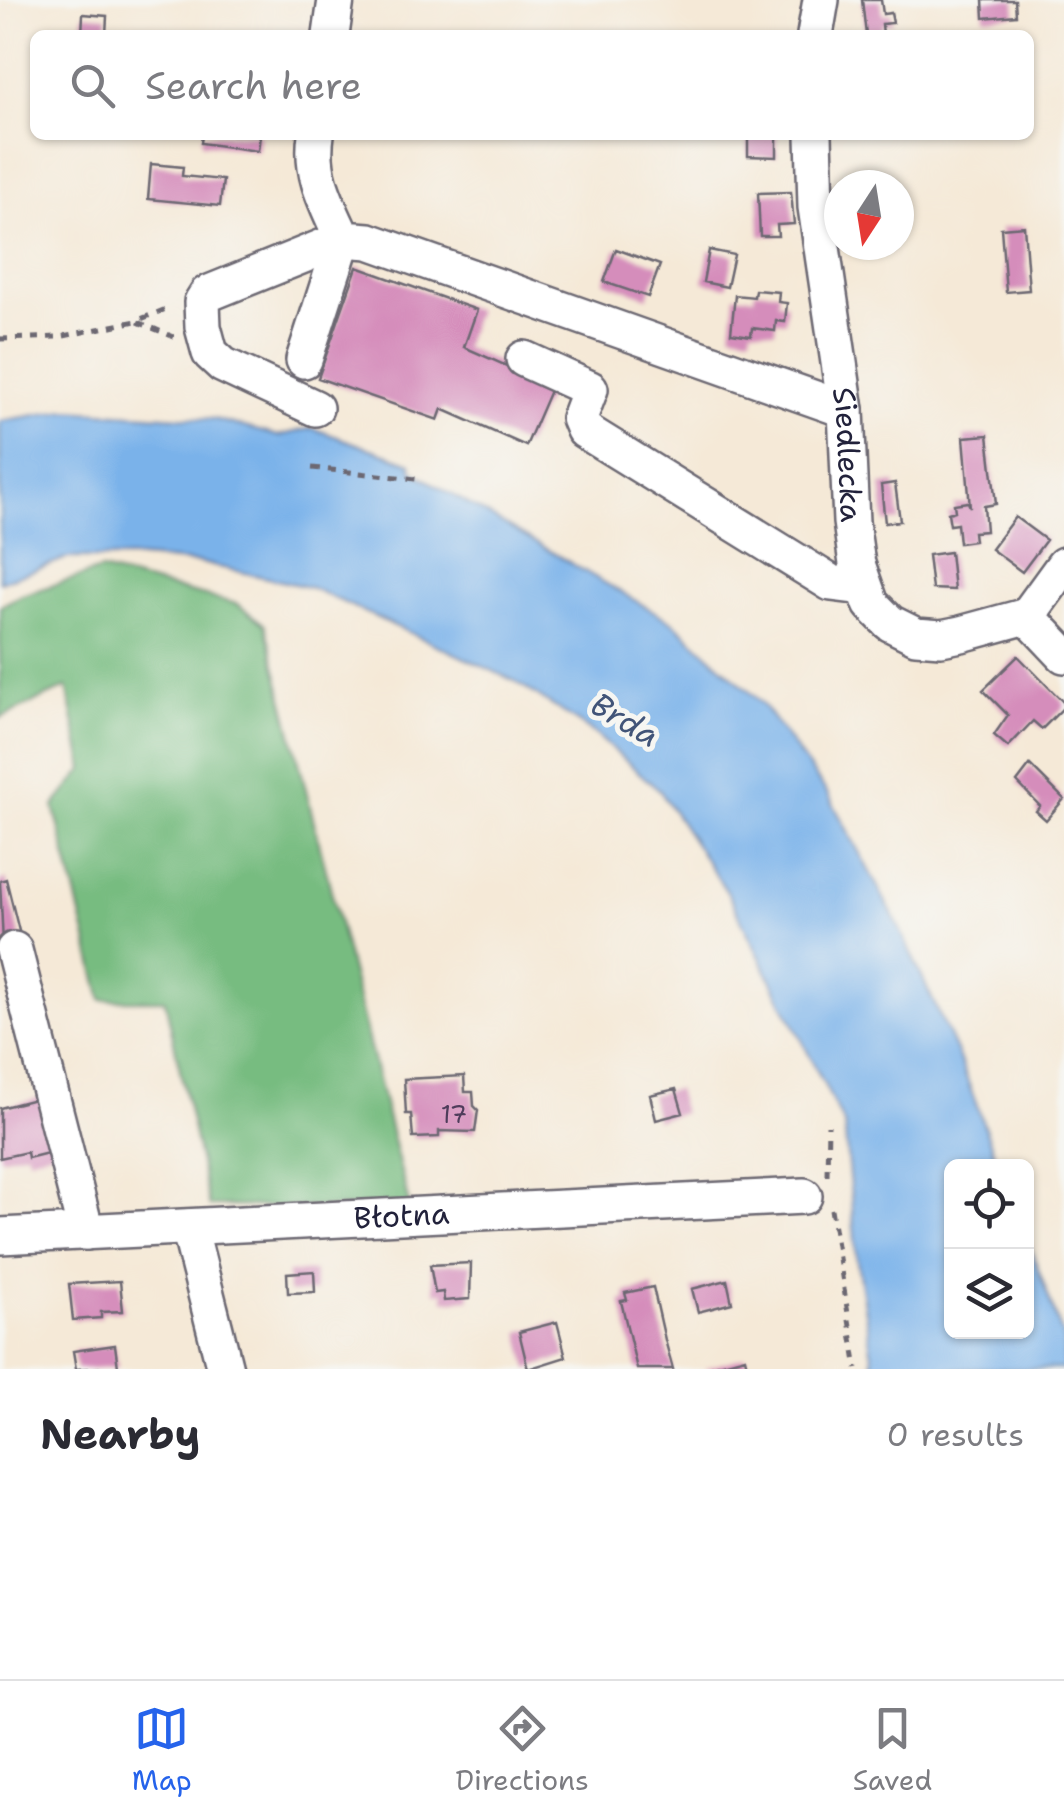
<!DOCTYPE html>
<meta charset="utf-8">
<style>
body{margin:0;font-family:"Shantell Sans",sans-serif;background:#f2f2f3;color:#2b2b33}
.controls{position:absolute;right:30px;bottom:30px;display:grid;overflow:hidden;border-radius:15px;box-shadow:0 2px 8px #0004}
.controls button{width:90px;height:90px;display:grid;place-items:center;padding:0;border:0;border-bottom:2px solid #e1e1e2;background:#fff;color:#2b2b33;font:50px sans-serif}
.compass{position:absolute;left:824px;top:170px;width:90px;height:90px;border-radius:50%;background:#fff;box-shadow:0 2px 8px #0004;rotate:192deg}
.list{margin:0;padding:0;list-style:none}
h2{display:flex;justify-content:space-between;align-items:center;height:130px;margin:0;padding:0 40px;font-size:42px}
h2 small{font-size:32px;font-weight:400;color:#7c7c81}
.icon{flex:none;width:55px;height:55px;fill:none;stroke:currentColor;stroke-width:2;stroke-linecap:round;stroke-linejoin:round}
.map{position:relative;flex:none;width:1064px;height:1369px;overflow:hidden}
.search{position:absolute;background:#fff;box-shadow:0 2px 8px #0004;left:30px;right:30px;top:30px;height:110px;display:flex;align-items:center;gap:25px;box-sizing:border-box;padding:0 35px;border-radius:15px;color:#7c7c81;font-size:38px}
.sheet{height:310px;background:#fff}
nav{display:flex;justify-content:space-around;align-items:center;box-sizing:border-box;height:140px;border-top:2px solid #e1e1e2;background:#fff;font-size:28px;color:#7c7c81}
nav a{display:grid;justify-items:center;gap:5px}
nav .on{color:#2563eb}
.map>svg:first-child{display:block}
</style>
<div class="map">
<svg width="1064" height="1369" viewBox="0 0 1064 1369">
<rect width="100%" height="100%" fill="#f6f6f2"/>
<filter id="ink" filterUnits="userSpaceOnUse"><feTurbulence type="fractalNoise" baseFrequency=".01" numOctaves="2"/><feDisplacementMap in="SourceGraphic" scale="20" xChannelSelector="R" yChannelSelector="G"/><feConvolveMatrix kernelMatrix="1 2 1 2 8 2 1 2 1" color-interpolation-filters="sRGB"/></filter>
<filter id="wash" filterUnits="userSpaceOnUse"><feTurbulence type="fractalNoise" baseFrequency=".0048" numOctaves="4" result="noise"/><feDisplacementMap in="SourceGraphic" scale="40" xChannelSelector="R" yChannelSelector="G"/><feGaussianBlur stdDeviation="2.25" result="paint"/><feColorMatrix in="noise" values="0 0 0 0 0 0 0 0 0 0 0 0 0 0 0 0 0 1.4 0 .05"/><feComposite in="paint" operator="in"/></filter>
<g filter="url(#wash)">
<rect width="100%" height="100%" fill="#f5e9d7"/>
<path fill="#77bc80" stroke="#4c6f5e" stroke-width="2.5" d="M 101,570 L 237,604 L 265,625 L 410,1208 L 209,1206 L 165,1000 L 102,1000 L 54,806 L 84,769 L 67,687 L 0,718 L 0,606 L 22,595 Z"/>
<path fill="#7ab2ea" stroke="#4e6a92" stroke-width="2.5" d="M 66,410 L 214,419 L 278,436 L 312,428 L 411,463 L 412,470 L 422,477 L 674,623 L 761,702 L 828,794 L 897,923 L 958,1055 L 999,1166 L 952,1166 L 952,1332 L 1026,1332 L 1027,1239 L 1064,1339 L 1064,1369 L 874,1369 L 857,1261 L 844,1124 L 727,892 L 660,791 L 594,733 L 515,681 L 312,588 L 201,563 L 141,558 L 68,558 L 0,582 L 0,421 Z"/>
<g id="blocks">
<path fill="#d58dbb" d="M 862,0 L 881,0 L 883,14 L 891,13 L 893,23 L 882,24 L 883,35 L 866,35 Z
M 983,0 L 1015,0 L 1016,15 L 984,18 Z
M 83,14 L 107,16 L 106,35 L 82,35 Z
M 202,135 L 260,135 L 258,151 L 201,143 Z
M 748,135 L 777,135 L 777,157 L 748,156 Z
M 151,164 L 183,167 L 182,176 L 223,180 L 220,206 L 148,199 Z
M 791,192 L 794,224 L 777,225 L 778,236 L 760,236 L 758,193 Z
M 1024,226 L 1029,290 L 1006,292 L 1001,228 Z
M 616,249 L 660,265 L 648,297 L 604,282 Z
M 709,250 L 734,255 L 727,287 L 703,282 Z
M 357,267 L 477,310 L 464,347 L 552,386 L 526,446 L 442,409 L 438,420 L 318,378 Z
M 755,290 L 779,292 L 778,302 L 787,303 L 785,322 L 776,321 L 775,331 L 752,328 L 751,336 L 731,333 L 735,295 L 754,297 Z
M 988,435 L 996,504 L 984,506 L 986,531 L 973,532 L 974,541 L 959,543 L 957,524 L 950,525 L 948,513 L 955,511 L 954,504 L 968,502 L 970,507 L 964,437 Z
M 895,483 L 900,521 L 885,523 L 881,485 Z
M 1015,517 L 1046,540 L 1022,572 L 991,549 Z
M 950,552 L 954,590 L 932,589 L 928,555 Z
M 1018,656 L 1064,703 L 1064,707 L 1042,729 L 1033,721 L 1008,747 L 994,735 L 1008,715 L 983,690 Z
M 1030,765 L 1064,799 L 1046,820 L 1036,811 L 1040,806 L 1017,782 Z
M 6,879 L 21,939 L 3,944 L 0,881 Z
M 464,1076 L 465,1092 L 473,1092 L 474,1106 L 478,1110 L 475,1132 L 439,1131 L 439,1137 L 413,1138 L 411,1114 L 406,1114 L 404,1079 Z
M 676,1089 L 683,1113 L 656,1120 L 650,1095 Z
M 46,1096 L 60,1150 L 28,1158 L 27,1152 L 0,1158 L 0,1108 Z
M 471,1263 L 470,1299 L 444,1301 L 443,1292 L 435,1293 L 430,1265 Z
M 314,1271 L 315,1292 L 288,1293 L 287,1273 Z
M 727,1280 L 732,1303 L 698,1312 L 692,1289 Z
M 120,1281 L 123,1311 L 101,1312 L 101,1318 L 73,1320 L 69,1284 Z
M 653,1287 L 665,1340 L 673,1369 L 637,1369 L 621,1301 L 627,1300 L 625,1293 Z
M 557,1322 L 566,1357 L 528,1369 L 519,1332 Z
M 115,1345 L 118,1367 L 76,1369 L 73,1351 Z
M 745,1357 L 748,1369 L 705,1369 L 705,1368 Z"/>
</g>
</g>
<g filter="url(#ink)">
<use href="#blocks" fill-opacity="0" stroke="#6c6872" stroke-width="2.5"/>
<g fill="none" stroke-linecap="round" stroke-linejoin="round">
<defs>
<g id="minor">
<path d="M 331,35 L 336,0"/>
<path d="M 815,35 L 821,0"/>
<path id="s1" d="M 814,135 L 816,207 L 846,410 L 851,522 L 857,564 L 871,604 L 890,623 L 916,636 L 941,638 L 961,634 L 1027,616 L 1064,565"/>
<path d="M 524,359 L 590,389 L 579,418 L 584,430 L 831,583 L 863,587"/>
<path d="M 304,360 L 343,239 C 327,204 310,174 316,135"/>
<path d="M 315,408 L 223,365 L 210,353 L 203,327 L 202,302 L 207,294 L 343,239 L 369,241 L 846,410"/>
<path d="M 1027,616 L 1064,655"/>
<path d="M 14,950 L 86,1232"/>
<path d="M 189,1227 L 225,1369"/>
<path id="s2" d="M 0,1236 L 804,1196"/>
</g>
</defs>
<use href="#minor" stroke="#6c6872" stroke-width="40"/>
<path stroke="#6c6872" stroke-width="5" stroke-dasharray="8 8" stroke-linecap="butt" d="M 138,322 L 174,337
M 0,339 L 59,337 L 136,321 L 171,307
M 312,468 L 416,479 L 422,477
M 827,1175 L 828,1125
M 831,1209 L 857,1369"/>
<use href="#minor" stroke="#fff" stroke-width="35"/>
</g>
</g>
<g text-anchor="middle" stroke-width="10" stroke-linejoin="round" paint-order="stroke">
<g font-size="25" fill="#4f3d5b">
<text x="454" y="1123">17</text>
</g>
<g font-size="30" fill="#22223b" stroke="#f6f6f2">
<text dy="10" stroke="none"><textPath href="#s1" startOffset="322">Siedlecka</textPath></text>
<text dy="10" stroke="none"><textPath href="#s2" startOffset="402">Błotna</textPath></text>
</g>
<g font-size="32" font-style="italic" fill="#415478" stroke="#f6f6f2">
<text transform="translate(625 720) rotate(31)" y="11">Brda</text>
</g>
</g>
</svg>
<div class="controls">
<button><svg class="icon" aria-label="locate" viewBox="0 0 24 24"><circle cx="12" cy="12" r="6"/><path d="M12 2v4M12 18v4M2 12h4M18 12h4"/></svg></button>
<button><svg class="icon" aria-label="layers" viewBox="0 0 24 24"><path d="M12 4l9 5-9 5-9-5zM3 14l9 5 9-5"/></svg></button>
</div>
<svg class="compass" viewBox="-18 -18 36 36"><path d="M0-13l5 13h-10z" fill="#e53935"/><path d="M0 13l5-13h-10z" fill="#7c7c81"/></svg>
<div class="search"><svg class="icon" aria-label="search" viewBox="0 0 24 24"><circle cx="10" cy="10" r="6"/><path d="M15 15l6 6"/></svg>Search here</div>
</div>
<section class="sheet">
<h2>Nearby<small>0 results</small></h2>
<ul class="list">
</ul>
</section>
<nav>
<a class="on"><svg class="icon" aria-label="map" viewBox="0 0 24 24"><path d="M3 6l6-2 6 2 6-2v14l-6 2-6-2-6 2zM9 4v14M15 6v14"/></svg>Map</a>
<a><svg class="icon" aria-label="directions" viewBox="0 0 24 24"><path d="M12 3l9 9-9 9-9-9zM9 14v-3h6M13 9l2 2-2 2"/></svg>Directions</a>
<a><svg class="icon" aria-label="saved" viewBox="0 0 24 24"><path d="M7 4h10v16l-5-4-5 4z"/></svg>Saved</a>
</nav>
